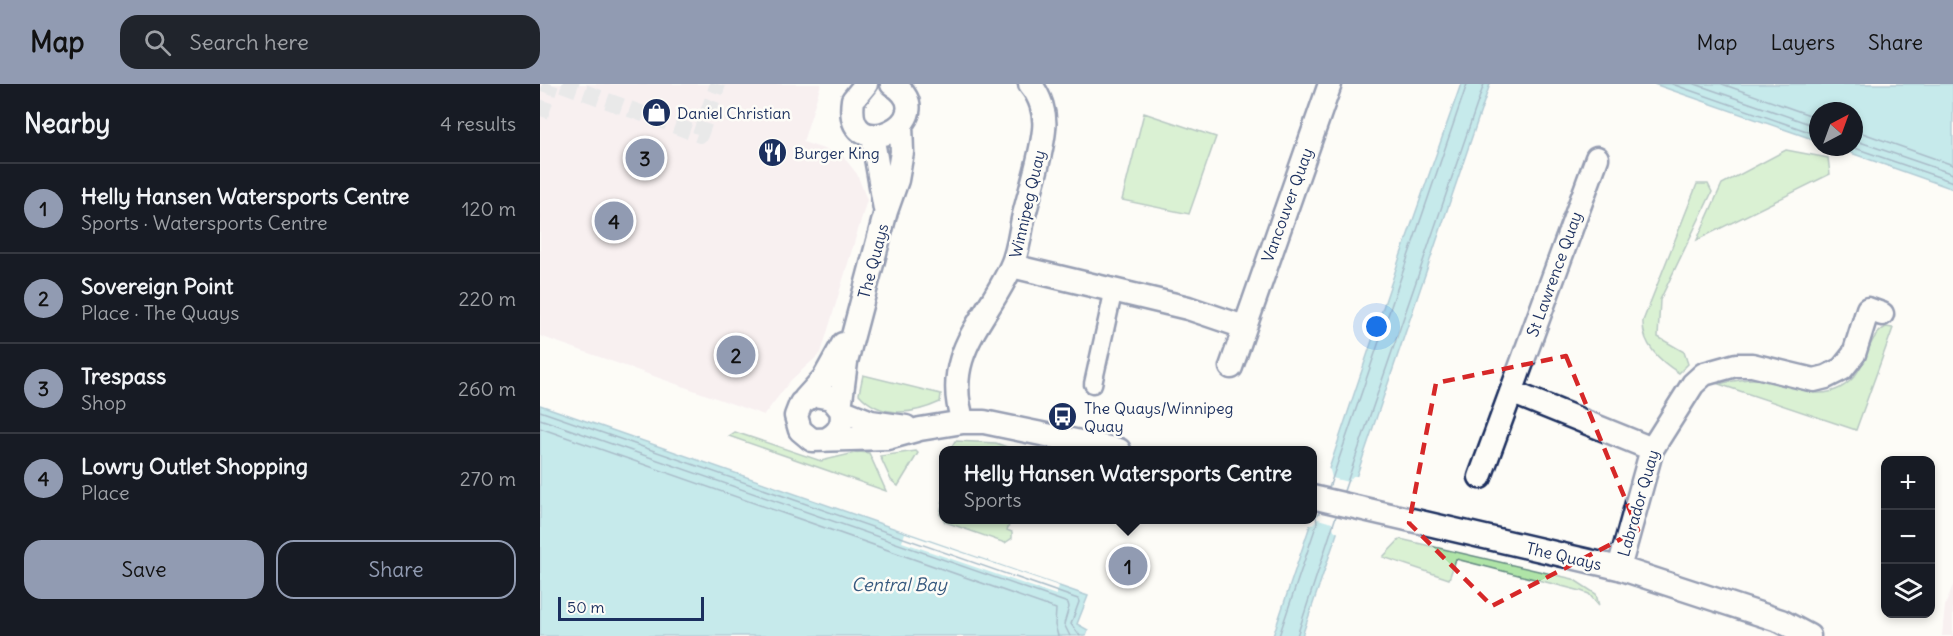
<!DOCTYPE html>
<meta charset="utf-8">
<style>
body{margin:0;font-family:Delius,sans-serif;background:#20242c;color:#f1f3f6}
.controls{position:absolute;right:18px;bottom:18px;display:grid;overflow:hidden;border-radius:12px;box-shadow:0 3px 9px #0003}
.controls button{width:54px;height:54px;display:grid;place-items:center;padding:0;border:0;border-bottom:2px solid #363941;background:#171b24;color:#f1f3f6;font:30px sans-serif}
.compass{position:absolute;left:1269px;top:18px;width:54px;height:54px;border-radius:50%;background:#171b24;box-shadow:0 3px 9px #0003;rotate:41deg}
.scale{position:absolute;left:18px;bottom:15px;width:146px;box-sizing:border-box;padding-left:6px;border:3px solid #1b2f5e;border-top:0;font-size:16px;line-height:21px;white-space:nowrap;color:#1b2f5e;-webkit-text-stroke:4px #fdfcf7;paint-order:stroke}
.you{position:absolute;left:837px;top:243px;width:21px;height:21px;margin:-15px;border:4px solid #fff;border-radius:50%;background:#1a73e8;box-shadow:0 0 0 9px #1a73e833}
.badge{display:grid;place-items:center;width:39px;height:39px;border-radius:50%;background:#919bb2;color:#111;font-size:20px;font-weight:700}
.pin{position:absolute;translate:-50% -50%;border:3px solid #fff;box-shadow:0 2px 6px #0006}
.popup{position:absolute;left:399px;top:362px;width:378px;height:78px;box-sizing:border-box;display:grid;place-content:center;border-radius:12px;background:#171b24;filter:drop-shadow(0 2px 4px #0005);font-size:20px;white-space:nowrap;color:#9ea1a6}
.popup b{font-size:22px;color:#f1f3f6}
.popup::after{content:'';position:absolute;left:50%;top:100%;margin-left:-12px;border:12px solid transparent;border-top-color:#171b24}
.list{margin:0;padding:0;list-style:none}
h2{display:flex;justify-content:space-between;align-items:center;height:78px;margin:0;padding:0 24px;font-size:26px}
h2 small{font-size:20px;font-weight:400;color:#9ea1a6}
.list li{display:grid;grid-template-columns:39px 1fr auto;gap:18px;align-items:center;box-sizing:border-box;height:90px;padding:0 24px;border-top:2px solid #363941}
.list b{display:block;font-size:22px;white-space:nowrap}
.list p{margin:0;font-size:20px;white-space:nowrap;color:#9ea1a6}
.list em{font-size:20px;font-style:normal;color:#9ea1a6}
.actions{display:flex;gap:12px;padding:18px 24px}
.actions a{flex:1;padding:14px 0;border:2px solid #919bb2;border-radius:18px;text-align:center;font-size:21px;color:#919bb2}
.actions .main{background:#919bb2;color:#111}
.icon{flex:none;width:33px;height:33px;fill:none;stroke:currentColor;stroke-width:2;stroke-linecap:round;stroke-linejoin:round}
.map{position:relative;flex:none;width:1413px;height:552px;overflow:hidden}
header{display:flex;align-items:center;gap:36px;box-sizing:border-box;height:84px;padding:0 30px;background:#919bb2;color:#111}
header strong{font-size:28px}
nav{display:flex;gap:33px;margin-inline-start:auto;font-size:21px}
.search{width:420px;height:54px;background:#20242c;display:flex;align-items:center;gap:15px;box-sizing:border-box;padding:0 21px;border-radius:18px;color:#9ea1a6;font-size:22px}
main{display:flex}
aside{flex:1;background:#171b24}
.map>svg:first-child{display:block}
</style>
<header>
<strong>Map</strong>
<div class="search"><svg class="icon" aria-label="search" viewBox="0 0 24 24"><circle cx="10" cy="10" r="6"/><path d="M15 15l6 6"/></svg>Search here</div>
<nav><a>Map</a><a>Layers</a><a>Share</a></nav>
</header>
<main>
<aside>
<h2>Nearby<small>4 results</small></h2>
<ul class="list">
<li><span class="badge">1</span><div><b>Helly Hansen Watersports Centre</b><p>Sports · Watersports Centre</p></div><em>120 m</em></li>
<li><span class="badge">2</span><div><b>Sovereign Point</b><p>Place · The Quays</p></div><em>220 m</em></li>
<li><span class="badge">3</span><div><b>Trespass</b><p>Shop</p></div><em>260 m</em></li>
<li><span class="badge">4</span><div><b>Lowry Outlet Shopping</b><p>Place</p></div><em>270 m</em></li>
</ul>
<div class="actions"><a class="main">Save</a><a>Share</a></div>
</aside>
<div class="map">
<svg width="1413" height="552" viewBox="0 0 1413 552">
<rect width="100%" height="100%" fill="#fdfcf7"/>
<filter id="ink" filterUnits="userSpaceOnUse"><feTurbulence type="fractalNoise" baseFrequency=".0167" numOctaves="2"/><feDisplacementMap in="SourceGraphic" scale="12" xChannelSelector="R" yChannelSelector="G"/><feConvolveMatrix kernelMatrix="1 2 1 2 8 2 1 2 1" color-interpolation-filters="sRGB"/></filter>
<g filter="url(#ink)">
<path fill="#f1e2e7" d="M 0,0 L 281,0 L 263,58 L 302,71 L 317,90 L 327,116 L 281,269 L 251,296 L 224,331 L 0,252 Z
M 1413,501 L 1413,552 L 1402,552 L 1405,522 Z"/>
<path fill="#afe4a7" stroke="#658a82" stroke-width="1.5" d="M 604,29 L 676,53 L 649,130 L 582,116 Z
M 1246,66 L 1288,74 L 1290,90 L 1157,156 L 1182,100 Z
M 1157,100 L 1168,100 L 1172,108 L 1120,216 L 1118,253 L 1144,268 L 1148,280 L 1139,289 C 1120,277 1102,261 1103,237 Z
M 1346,243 L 1353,244 L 1316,346 L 1179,300 C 1195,296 1211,293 1229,296 C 1255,299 1273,318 1300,304 C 1330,288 1323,255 1346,243 Z
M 323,291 L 401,310 L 400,318 C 372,331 340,334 319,310 Z
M 195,348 L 281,377 L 319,368 L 329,369 L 346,407 L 189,352 Z
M 415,357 L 456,359 L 475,366 L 410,366 Z
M 376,367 L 378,369 L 358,402 L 351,396 L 340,372 Z
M 403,416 L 404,436 L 471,436 L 467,446 L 472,448 L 472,454 L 465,459 L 405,438 L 400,430 Z
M 860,455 L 1033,495 L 1056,510 L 1059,522 L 1049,510 L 1041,507 L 916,475 L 909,495 L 843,473 Z"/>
<path fill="#83d4dc" stroke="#5992aa" stroke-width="1.5" d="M 921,0 L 950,0 L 762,552 L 733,552 L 860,173 Z
M 1114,0 L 1413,0 L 1413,105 L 1294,63 L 1314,63 L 1314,27 L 1278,27 L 1278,57 Z
M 0,321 L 548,512 L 537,540 L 548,546 L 546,552 L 0,552 Z"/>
<path fill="#fdfcf7" d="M 786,383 L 790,386 L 792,394 L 808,398 L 813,392 L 819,392 L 800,450 L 794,446 L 792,439 L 778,435 L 772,441 L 767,441 L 769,436 L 772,436 L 772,424 Z
M 365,449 L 519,502 L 516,511 L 362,458 Z"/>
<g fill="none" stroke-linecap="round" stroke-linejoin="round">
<path stroke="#457190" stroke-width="1.5" d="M 1132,0 L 1278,51
M 1155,0 L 1278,43
M 1182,0 L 1278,34
M 1314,46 L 1413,81
M 1314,56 L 1413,90
M 1312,63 L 1413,98
M 0,327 L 538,515 L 539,518 L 531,540 L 540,552
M 0,335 L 528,519 L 529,523 L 524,540 L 530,552
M 0,344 L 516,525 L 515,541 L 518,552
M 789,404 L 927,0
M 804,407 L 944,0
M 739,552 L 777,439 L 776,432 L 780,428
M 757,552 L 796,432"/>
<path stroke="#d0d3d8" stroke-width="16" stroke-dasharray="16 8" stroke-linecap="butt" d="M 22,0 L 160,51 L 178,0
M 0,32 L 11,0"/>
<defs>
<path id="pedestrian" d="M 553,300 L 574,205"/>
<path id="minor" d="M 326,0 L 313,16 C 303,87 408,35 352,0
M 332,51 L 345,125
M 472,182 L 648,224 L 704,243
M 691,283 L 790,0
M 971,308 L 1112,365
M 265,315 L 284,294 L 303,260
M 300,324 L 306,278 L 346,127 L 357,96 L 362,68 L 361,41
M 301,326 L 331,338 L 366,343
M 423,338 C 401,270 446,238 471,183 C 478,169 480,150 483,135 C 490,106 501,75 504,46 C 506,29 500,12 490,0
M 285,356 C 299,349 304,340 301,326 L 291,314 L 274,311 L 261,319 L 256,332 L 260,346 L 272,356 L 348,354 L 380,345 L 423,338 L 444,338 L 579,366
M 940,393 L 1057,74
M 772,413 L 1079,484 L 1241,537 L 1269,552
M 1079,484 L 1112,365 L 1153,300 L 1164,290 L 1196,281 L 1212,281 L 1274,296 L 1286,293 L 1302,285 L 1314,270 L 1328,225 L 1342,230"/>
</defs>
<use href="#pedestrian" stroke="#1b2f5e" stroke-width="21"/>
<use href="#minor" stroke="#1b2f5e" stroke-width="27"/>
<use href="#pedestrian" stroke="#fdfcf7" stroke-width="16"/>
<use href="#minor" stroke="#fdfcf7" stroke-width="22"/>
</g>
</g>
<path d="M0 0H1413V552H0ZM 1026,272 L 1098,446 L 952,522 L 869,439 L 896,299 Z" fill="#fdfcf7" fill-opacity=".55" fill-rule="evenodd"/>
<path fill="none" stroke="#d62828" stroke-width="4.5" stroke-dasharray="12 8" stroke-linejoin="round" d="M 1026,272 L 1098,446 L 952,522 L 869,439 L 896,299 Z"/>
<defs>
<symbol id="shop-disc" viewBox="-11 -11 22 22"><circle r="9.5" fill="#1b2f5e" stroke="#fdfcf7"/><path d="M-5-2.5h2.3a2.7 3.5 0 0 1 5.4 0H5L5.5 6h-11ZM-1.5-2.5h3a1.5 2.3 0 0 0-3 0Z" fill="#fff"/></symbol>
<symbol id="restaurant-disc" viewBox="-11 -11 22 22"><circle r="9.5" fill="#1b2f5e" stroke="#fdfcf7"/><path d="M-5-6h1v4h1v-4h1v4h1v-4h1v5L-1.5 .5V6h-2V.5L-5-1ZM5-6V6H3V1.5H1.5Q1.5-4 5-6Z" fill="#fff"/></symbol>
<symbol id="bus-disc" viewBox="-11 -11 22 22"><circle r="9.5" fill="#1b2f5e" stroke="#fdfcf7"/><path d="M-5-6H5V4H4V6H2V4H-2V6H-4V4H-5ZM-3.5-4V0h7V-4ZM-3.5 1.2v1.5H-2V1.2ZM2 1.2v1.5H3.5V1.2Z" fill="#fff"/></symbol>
</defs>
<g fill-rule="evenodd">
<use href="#shop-disc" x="100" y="12" width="33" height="33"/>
<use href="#restaurant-disc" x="216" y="52" width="33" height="33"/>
<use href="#bus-disc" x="506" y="316" width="33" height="33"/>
</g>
<g text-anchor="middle" stroke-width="5" stroke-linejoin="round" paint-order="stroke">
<g font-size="16" fill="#1b2f5e" stroke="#fdfcf7" text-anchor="start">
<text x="137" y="35">Daniel Christian</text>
<text x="254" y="75">Burger King</text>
<text x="544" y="330">The Quays/Winnipeg<tspan x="544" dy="18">Quay</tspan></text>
</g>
<g font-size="16" fill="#1b2f5e" stroke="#fdfcf7">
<text transform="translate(487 120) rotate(-77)" y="6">Winnipeg Quay</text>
<text transform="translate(747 121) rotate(-70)" y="6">Vancouver Quay</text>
<text transform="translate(333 177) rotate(-75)" y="6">The Quays</text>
<text transform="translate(1014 190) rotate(-70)" y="6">St Lawrence Quay</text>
<text transform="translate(1098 419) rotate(-74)" y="6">Labrador Quay</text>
<text transform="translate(1024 472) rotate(13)" y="6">The Quays</text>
</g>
<g font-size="18" font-style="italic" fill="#35587e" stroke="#fdfcf7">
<text x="359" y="507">Central Bay</text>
</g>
</g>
</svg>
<div class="controls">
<button>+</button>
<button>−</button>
<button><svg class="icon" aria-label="layers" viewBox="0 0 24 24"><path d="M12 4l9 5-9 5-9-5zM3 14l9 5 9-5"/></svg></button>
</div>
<svg class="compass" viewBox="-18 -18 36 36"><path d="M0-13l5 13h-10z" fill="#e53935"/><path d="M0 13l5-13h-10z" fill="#9ea1a6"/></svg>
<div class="scale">50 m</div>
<div class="you"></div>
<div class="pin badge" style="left:588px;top:482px">1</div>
<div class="popup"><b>Helly Hansen Watersports Centre</b>Sports</div>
<div class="pin badge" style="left:196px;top:271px">2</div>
<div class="pin badge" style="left:105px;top:74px">3</div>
<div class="pin badge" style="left:74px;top:137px">4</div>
</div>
</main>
